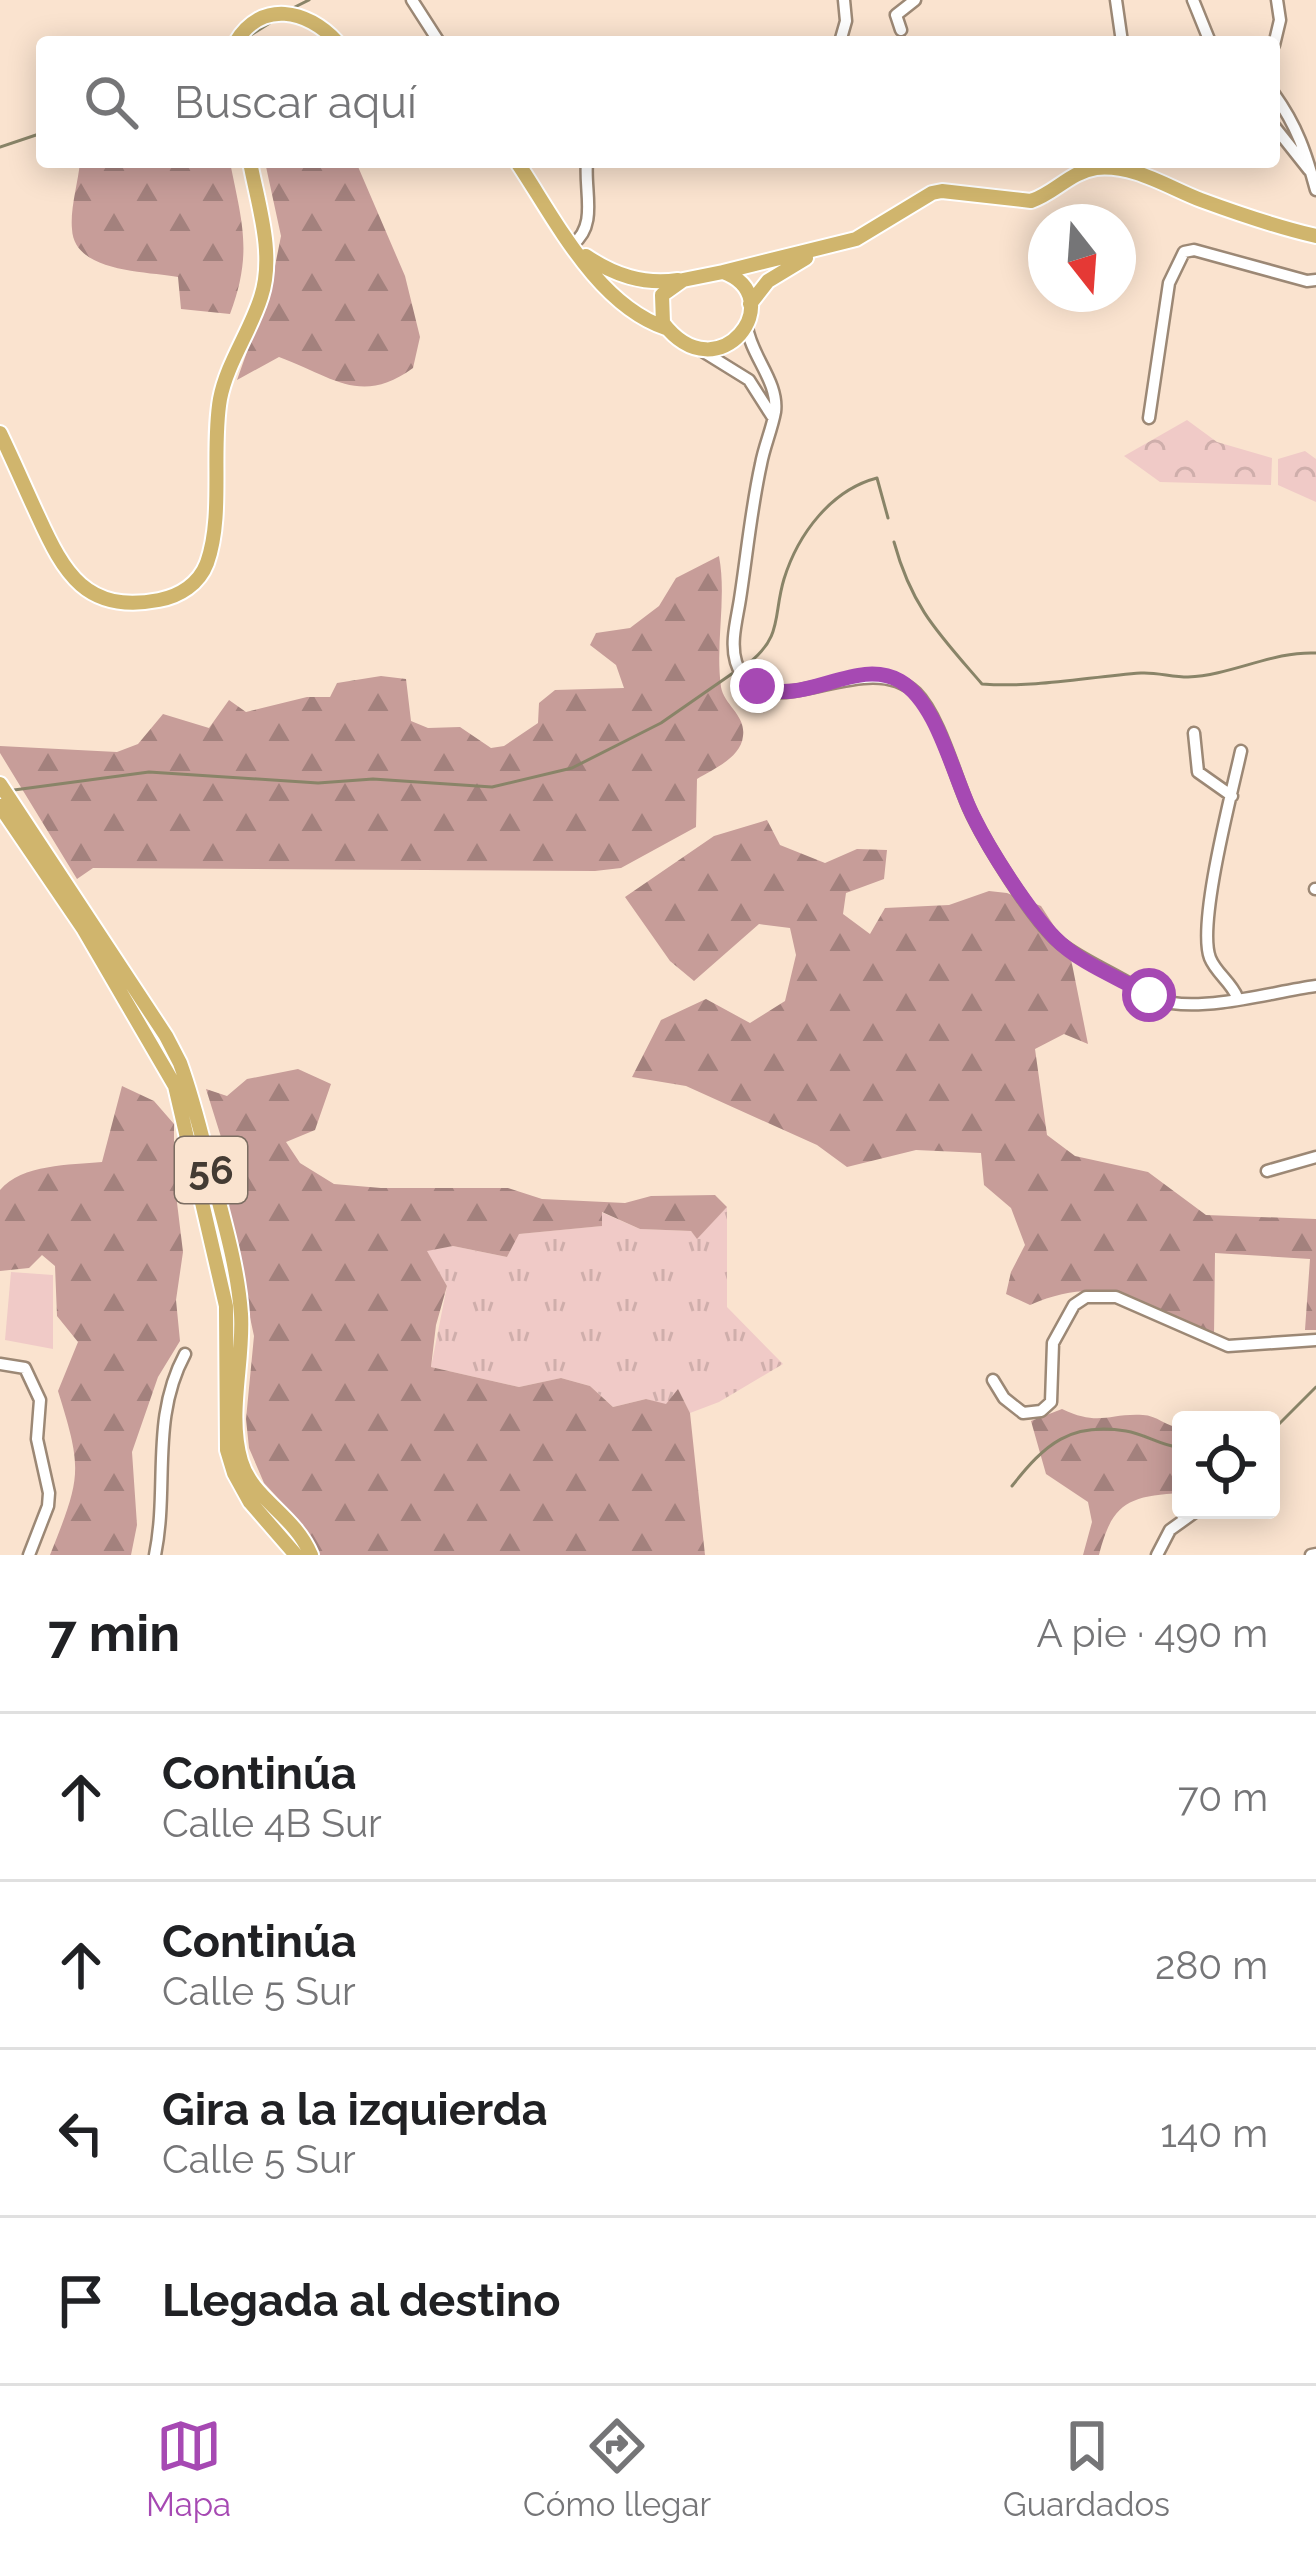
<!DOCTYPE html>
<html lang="es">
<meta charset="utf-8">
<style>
body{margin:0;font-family:Raleway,sans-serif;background:#f2f2f2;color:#202124}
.controls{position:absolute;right:36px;bottom:36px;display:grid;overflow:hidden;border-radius:12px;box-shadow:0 6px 30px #0003}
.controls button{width:108px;height:108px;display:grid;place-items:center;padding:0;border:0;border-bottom:3px solid #e0e0e0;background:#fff;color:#202124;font:60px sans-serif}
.compass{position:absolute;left:1028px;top:204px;width:108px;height:108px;border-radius:50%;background:#fff;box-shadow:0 6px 30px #0003;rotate:163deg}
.stop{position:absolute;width:36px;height:36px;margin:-27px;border:9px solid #a649b3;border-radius:50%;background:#fff}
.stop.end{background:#a649b3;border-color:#fff;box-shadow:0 3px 12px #0008}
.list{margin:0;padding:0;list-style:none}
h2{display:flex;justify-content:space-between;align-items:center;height:156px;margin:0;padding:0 48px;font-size:51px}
h2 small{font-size:39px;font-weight:400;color:#757577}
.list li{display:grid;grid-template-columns:78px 1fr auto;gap:36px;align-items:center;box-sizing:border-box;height:168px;padding:0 48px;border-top:3px solid #e0e0e0}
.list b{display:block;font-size:45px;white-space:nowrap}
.list p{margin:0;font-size:39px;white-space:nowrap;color:#757577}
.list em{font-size:39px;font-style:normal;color:#757577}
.icon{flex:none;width:66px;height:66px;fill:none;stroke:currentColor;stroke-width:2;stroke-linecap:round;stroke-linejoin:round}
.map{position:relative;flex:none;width:1316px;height:1555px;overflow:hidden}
.search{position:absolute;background:#fff;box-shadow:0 6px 30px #0003;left:36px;right:36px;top:36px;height:132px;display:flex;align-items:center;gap:30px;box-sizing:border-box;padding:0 42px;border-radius:12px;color:#757577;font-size:45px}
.sheet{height:828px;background:#fff}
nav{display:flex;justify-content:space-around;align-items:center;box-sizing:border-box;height:168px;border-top:3px solid #e0e0e0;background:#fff;font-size:33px;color:#757577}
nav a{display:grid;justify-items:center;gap:6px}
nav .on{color:#a649b3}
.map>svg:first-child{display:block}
</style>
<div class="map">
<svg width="1316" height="1555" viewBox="0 0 1316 1555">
<defs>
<pattern id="grass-tufts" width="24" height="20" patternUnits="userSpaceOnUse" patternTransform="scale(3)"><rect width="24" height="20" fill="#f0cac7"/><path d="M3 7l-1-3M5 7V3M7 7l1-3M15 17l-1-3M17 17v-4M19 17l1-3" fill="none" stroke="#cfaeab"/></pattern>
<pattern id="forest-firs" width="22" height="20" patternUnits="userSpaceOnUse" patternTransform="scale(3)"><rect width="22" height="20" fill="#c79d99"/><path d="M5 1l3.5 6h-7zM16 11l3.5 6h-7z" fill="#a3817d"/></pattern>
<pattern id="park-crowns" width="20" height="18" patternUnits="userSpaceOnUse" patternTransform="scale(3)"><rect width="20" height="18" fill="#f0cac7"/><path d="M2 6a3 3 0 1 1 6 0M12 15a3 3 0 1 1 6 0" fill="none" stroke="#cfaeab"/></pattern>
</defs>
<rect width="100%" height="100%" fill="#fae3cf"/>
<path fill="url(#grass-tufts)" d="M 727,1207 L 727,1307 L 783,1364 L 719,1402 L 690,1413 L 678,1390 L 666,1405 L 646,1399 L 613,1407 L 590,1386 L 561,1378 L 519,1387 L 431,1367 L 447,1286 L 426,1250 L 453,1246 L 507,1257 L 518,1234 L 601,1226 L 601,1212 L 640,1229 L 691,1231 L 697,1238 Z"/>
<path fill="url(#forest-firs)" d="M 80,162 L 230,162 C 242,223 253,253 230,314 L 181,309 L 178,277 C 146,271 74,273 72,229 C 70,209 78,183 80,162 Z
M 265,162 L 356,162 L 405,276 L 420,337 L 413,368 C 361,406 333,377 279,357 L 237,380 L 272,281 L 281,236 Z
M 719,556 C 727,599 715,643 721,687 C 724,705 746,715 743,736 C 741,758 713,769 697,779 L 696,827 L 621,868 L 595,871 L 93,868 L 77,879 L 0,753 L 0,746 L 117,752 L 138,744 L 163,714 L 209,728 L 229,700 L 246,712 L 307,697 L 330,697 L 337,683 L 381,676 L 406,679 L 411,721 L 428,728 L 460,727 L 491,748 L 504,746 L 538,723 L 539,703 L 555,690 L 624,688 L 616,665 L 590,645 L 596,633 L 630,628 L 659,606 L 676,578 Z
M 767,820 L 780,845 L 825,863 L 857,849 L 887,850 L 884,879 L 846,893 L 843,914 L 870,934 L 885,908 L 949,905 L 989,891 L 1007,893 L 1041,906 L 1069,949 L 1088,1044 L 1064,1034 L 1035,1049 L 1047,1135 L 1075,1156 L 1148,1172 L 1206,1215 L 1316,1219 L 1316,1330 L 1305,1330 L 1310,1259 L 1215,1253 L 1214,1336 C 1146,1304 1106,1272 1030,1305 L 1006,1294 L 1011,1272 L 1025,1245 L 1011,1208 L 984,1185 L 981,1153 L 916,1150 L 847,1167 L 817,1145 L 686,1086 L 632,1077 L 661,1020 L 706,999 L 750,1023 L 785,1001 L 796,955 L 790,928 L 759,924 L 694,981 L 670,961 L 625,897 L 714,836 Z
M 298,1069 L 331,1084 L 315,1130 L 286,1142 L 300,1163 L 334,1184 L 381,1188 L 508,1188 L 542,1199 L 625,1203 L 651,1196 L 715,1195 L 727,1207 L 697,1239 L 691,1231 L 640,1229 L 602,1212 L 602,1226 L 519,1234 L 507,1257 L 453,1246 L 427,1251 L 447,1286 L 436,1325 L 431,1367 L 519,1387 L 561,1378 L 590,1386 L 613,1407 L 646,1399 L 666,1404 L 678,1389 L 690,1413 L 705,1555 L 319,1555 L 299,1521 L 264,1483 L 249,1448 L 246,1419 L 254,1336 L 227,1210 L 237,1188 L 206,1089 L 227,1096 L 247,1079 Z
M 122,1086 L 154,1101 L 174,1124 L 174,1178 L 183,1252 L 176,1300 L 180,1341 L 158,1377 L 132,1452 L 137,1525 L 131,1555 L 50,1555 C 81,1477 83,1471 58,1391 L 78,1342 L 57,1316 L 55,1266 L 42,1255 L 29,1268 L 0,1271 L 0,1190 C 22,1164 70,1165 102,1162 Z
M 1062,1409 C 1100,1427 1108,1413 1143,1415 C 1156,1415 1167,1427 1181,1428 L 1181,1493 C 1128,1496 1112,1503 1099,1555 L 1083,1555 L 1092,1522 L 1088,1502 L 1046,1474 L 1031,1421 Z"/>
<path fill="url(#park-crowns)" d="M 1187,420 L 1217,442 L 1272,458 L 1271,485 L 1160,482 L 1124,456 Z
M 1305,451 L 1316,459 L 1316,502 L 1278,485 L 1278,459 Z"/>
<path fill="#f0cac7" d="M 11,1272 L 53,1275 L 53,1349 L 5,1340 Z"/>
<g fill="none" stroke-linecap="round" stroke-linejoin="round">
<path stroke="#898468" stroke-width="3" d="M 291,9 L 309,0
M 249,42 L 249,36 L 273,21
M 0,147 L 42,133
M 894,542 C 912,608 939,634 982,684 C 1036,688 1087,677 1141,673 C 1156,672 1172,677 1188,677 C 1232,675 1273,651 1316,653
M 749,663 C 783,636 773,615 784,579 C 798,534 831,490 877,478 L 888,518
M 14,790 L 149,772 L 318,783 L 373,779 L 492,787 L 572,768 L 661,723 L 733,673
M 1271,1432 L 1316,1387
M 1012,1486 C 1045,1444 1070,1422 1126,1431 C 1145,1434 1159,1445 1181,1448"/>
<defs>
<path id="minor" d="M 412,0 L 439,42
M 1116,0 L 1122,42
M 1193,0 L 1210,42
M 901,30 L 896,15 L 915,0
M 840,42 L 846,21 L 844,0
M 1274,45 L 1280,20 L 1277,0
M 1274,94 C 1297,126 1306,153 1316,190
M 1274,126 L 1309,170
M 573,244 C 598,225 584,191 587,162
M 747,327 C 751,356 779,382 775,412 C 772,429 764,447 761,464 C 751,509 747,554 740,599 C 737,619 730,642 736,662 C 760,737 864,643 916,693 C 939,716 955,776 969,808 C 984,841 1033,921 1060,943 C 1079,958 1102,968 1123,980 C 1138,989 1154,1000 1172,1003 C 1214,1009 1273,992 1316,986
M 699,349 L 749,380 L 772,416
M 1149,418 L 1169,283 L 1184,252 L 1194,250 L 1307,281 L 1316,280
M 1194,733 L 1198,772 L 1232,796
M 1315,889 L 1316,889
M 1237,997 C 1231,982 1216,973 1210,958 C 1197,924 1232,792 1241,751
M 1267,1171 L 1316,1157
M 0,1364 L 25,1368 L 40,1400 L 37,1439 L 49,1493 L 48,1506 L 29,1555
M 993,1380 L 1004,1398 L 1023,1413 L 1041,1411 L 1051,1402 L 1053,1343 L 1074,1305 L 1086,1297 L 1116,1297 L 1228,1346 L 1316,1340
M 155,1555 C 169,1486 150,1419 185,1354
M 1157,1555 L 1170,1530 L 1195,1512
M 1311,1555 L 1316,1554"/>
<path id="major" d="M 236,42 C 261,0 307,9 337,42
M 517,162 C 555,219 597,305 666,328
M 586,256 C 614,275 643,285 678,280
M 723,272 L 856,239 L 932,193 L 942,191 L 1031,201 C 1055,193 1070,172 1096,168 C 1134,164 1167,187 1201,200 C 1239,214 1277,227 1316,236
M 723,272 C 792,297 719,396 663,323 L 662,295 L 683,280 Z
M 750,304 L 768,281 L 806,258
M 0,433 C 13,460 25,488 38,516 C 64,573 86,614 159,600 C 180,596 199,584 207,563 C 224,515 211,450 220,399 C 227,363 250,332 261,297 C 275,254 258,205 250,162
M 0,784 L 166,1036 L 180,1063 C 195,1104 204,1146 215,1187 C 226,1229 238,1271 241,1314 C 244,1362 227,1413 241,1461 C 252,1499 294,1514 311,1555
M 0,806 L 83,928 L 175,1086 L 226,1306 L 227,1450 L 234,1473 L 250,1502 L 296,1555"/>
</defs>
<use href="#minor" stroke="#9c8875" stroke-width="15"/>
<use href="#major" stroke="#fff" stroke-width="18"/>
<use href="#minor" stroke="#fff" stroke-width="10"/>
<use href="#major" stroke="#d0b56d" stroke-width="14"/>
</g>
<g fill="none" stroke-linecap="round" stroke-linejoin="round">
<path stroke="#a649b3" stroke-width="15" d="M 757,686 C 804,708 856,656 900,681 C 938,703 953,777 973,816 C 990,851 1028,910 1055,938 C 1079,963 1119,978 1149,995"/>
</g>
<g text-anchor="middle" stroke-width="9" stroke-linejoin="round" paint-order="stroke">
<rect fill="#fae3cf" stroke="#7b6d62" stroke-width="3" x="175" y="1137" width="72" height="66" rx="9"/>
<g font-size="39" font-weight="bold" fill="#443b33">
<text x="211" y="1184">56</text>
</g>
</g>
</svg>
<div class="controls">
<button><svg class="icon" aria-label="locate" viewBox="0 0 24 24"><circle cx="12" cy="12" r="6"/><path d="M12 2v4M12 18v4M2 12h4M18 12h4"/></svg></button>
</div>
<svg class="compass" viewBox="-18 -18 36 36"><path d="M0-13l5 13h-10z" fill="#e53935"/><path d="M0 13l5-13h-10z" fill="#757577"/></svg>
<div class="stop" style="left:1149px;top:995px"></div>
<div class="stop end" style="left:757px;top:686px"></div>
<div class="search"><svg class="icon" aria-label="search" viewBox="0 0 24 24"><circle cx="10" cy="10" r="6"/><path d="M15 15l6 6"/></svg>Buscar aquí</div>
</div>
<section class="sheet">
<h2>7 min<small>A pie · 490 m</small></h2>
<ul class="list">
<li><svg class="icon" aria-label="ahead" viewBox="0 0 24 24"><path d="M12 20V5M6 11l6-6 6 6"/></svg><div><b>Continúa</b><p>Calle 4B Sur</p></div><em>70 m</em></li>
<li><svg class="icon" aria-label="ahead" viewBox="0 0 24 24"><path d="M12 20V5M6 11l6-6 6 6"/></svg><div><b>Continúa</b><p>Calle 5 Sur</p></div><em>280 m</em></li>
<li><svg class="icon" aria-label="left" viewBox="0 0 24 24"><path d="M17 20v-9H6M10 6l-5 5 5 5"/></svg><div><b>Gira a la izquierda</b><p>Calle 5 Sur</p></div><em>140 m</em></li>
<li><svg class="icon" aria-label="arrive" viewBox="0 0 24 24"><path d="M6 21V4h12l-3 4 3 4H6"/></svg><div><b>Llegada al destino</b></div></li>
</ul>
</section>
<nav>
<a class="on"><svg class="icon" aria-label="map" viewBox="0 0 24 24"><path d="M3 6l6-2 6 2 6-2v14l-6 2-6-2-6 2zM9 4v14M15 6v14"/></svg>Mapa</a>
<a><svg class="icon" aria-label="directions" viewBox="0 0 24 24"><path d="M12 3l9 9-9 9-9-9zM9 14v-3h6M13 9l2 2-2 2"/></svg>Cómo llegar</a>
<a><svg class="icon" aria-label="saved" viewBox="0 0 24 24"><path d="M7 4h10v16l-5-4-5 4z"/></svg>Guardados</a>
</nav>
